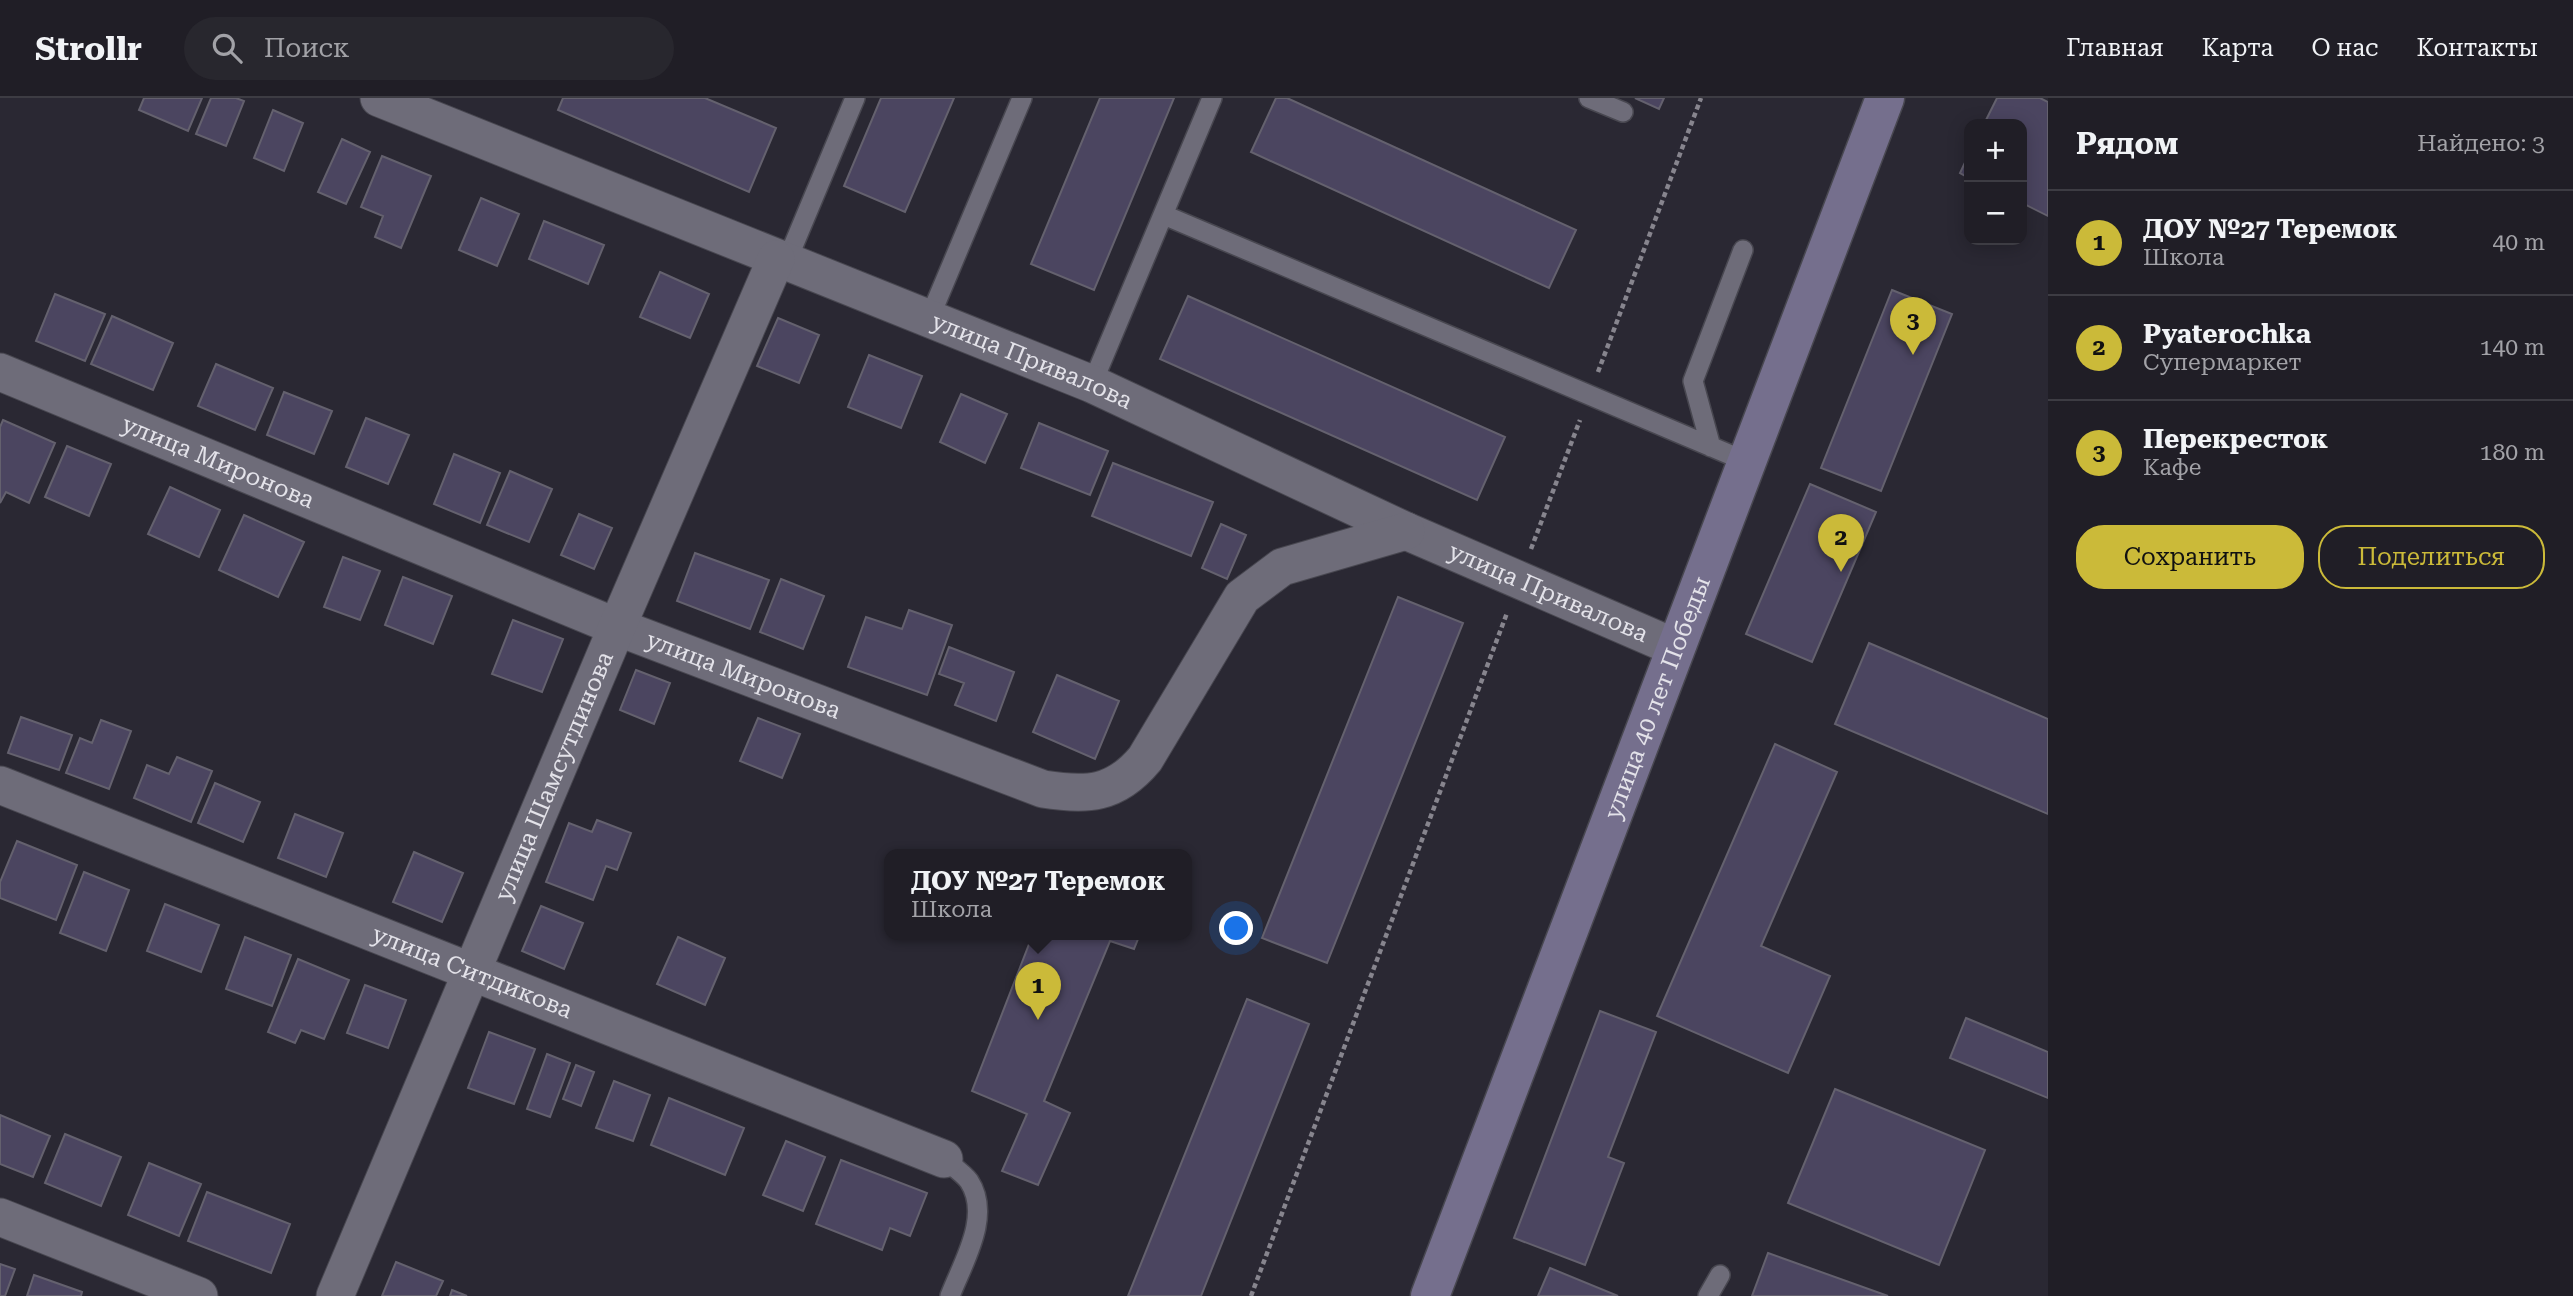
<!DOCTYPE html>
<html lang="ru">
<meta charset="utf-8">
<style>
body{margin:0;font-family:"Roboto Serif",serif;background:#28272e;color:#f1f3f6}
.controls{position:absolute;right:21px;top:21px;display:grid;overflow:hidden;border-radius:14px;box-shadow:0 4px 18px #0003}
.controls button{width:63px;height:63px;display:grid;place-items:center;padding:0;border:0;border-bottom:2px solid #3d3c43;background:#201e26;color:#f1f3f6;font:35px sans-serif}
.you{position:absolute;left:1237px;top:831px;width:24px;height:24px;margin:-18px;border:5px solid #fff;border-radius:50%;background:#1a73e8;box-shadow:0 0 0 10px #1a73e833}
.badge{display:grid;place-items:center;width:46px;height:46px;border-radius:50%;background:#cbba39;color:#111;font-size:23px;font-weight:700}
.pin{position:absolute;translate:-50% -58px;filter:drop-shadow(0 2px 4px #0008)}
.pin::after{content:'';position:absolute;top:37px;width:24px;height:21px;background:inherit;clip-path:polygon(0 0,100% 0,50% 100%)}
.popup{position:absolute;left:884px;top:751px;width:308px;height:91px;box-sizing:border-box;display:grid;place-content:center;border-radius:14px;background:#201e26;filter:drop-shadow(0 2px 5px #0005);font-size:23px;white-space:nowrap;color:#a2a2a7}
.popup b{font-size:26px;color:#f1f3f6}
.popup::after{content:'';position:absolute;left:50%;top:100%;margin-left:-14px;border:14px solid transparent;border-top-color:#201e26}
.list{margin:0;padding:0;list-style:none}
h2{display:flex;justify-content:space-between;align-items:center;height:91px;margin:0;padding:0 28px;font-size:30px}
h2 small{font-size:23px;font-weight:400;color:#a2a2a7}
.list li{display:grid;grid-template-columns:46px 1fr auto;gap:21px;align-items:center;box-sizing:border-box;height:105px;padding:0 28px;border-top:2px solid #3d3c43}
.list b{display:block;font-size:26px;white-space:nowrap}
.list p{margin:0;font-size:23px;white-space:nowrap;color:#a2a2a7}
.list em{font-size:23px;font-style:normal;color:#a2a2a7}
.actions{display:flex;gap:14px;padding:21px 28px}
.actions a{flex:1;padding:16px 0;border:2px solid #cbba39;border-radius:28px;text-align:center;font-size:24px;color:#cbba39}
.actions .main{background:#cbba39;color:#111}
.icon{flex:none;width:38px;height:38px;fill:none;stroke:currentColor;stroke-width:2;stroke-linecap:round;stroke-linejoin:round}
.map{position:relative;flex:none;width:2048px;height:1198px;overflow:hidden}
header{display:flex;align-items:center;gap:42px;box-sizing:border-box;height:98px;padding:0 35px;background:#201e26;border-bottom:2px solid #3d3c43}
header strong{font-size:33px}
nav{display:flex;gap:38px;margin-inline-start:auto;font-size:24px}
.search{width:490px;height:63px;background:#28272e;display:flex;align-items:center;gap:18px;box-sizing:border-box;padding:0 24px;border-radius:38px;color:#a2a2a7;font-size:26px}
main{display:flex}
aside{flex:1;background:#201e26}
.map>svg:first-child{display:block}
</style>
<header>
<strong>Strollr</strong>
<div class="search"><svg class="icon" aria-label="search" viewBox="0 0 24 24"><circle cx="10" cy="10" r="6"/><path d="M15 15l6 6"/></svg>Поиск</div>
<nav><a>Главная</a><a>Карта</a><a>О нас</a><a>Контакты</a></nav>
</header>
<main>
<div class="map">
<svg width="2048" height="1198" viewBox="0 0 2048 1198">
<rect width="100%" height="100%" fill="#2a2833"/>
<path fill="#4b4560" stroke="#64616e" stroke-width="2" d="M 144,0 L 202,0 L 188,33 L 139,12 Z
M 211,0 L 236,0 L 244,3 L 226,48 L 196,36 Z
M 563,0 L 705,0 L 776,30 L 749,94 L 558,12 Z
M 881,0 L 954,0 L 905,114 L 844,88 Z
M 1100,0 L 1174,0 L 1094,192 L 1031,166 Z
M 1276,0 L 1287,0 L 1576,132 L 1549,190 L 1251,54 Z
M 1635,0 L 1664,0 L 1659,11 Z
M 1997,0 L 2040,0 L 2048,4 L 2048,118 L 2022,105 L 2022,26 L 1984,26 Z
M 273,12 L 303,25 L 284,73 L 254,60 Z
M 342,41 L 370,54 L 346,106 L 318,94 Z
M 1969,56 L 1969,80 L 1960,75 Z
M 382,58 L 431,78 L 401,150 L 375,139 L 383,118 L 361,109 Z
M 481,100 L 519,116 L 497,168 L 459,152 Z
M 544,123 L 604,147 L 588,186 L 529,161 Z
M 660,174 L 709,196 L 690,240 L 640,219 Z
M 1892,192 L 1952,216 L 1881,393 L 1821,370 Z
M 55,196 L 105,216 L 85,263 L 36,243 Z
M 1188,198 L 1505,339 L 1477,402 L 1160,261 Z
M 112,218 L 173,245 L 153,292 L 91,266 Z
M 778,220 L 819,237 L 799,285 L 757,268 Z
M 869,257 L 922,278 L 901,330 L 848,309 Z
M 216,266 L 273,290 L 255,332 L 198,308 Z
M 284,294 L 332,313 L 314,356 L 267,337 Z
M 961,296 L 1007,316 L 985,365 L 940,344 Z
M 366,320 L 409,337 L 388,386 L 346,369 Z
M 3,322 L 55,345 L 29,405 L 6,394 L 0,405 L 0,329 Z
M 1039,325 L 1108,353 L 1090,397 L 1021,370 Z
M 67,348 L 111,366 L 89,418 L 45,399 Z
M 454,356 L 500,375 L 480,425 L 434,406 Z
M 1113,365 L 1213,404 L 1191,458 L 1092,418 Z
M 510,373 L 552,391 L 529,444 L 487,427 Z
M 1810,386 L 1876,414 L 1812,564 L 1746,536 Z
M 170,389 L 220,412 L 199,459 L 148,436 Z
M 579,416 L 612,430 L 594,471 L 561,457 Z
M 244,417 L 304,444 L 278,499 L 219,472 Z
M 1221,426 L 1246,437 L 1227,481 L 1202,470 Z
M 695,455 L 769,482 L 750,531 L 677,503 Z
M 343,459 L 380,473 L 360,522 L 324,509 Z
M 403,479 L 452,498 L 433,546 L 385,527 Z
M 781,481 L 824,498 L 803,551 L 760,534 Z
M 1398,499 L 1463,525 L 1327,865 L 1262,840 Z
M 909,512 L 952,527 L 927,597 L 848,569 L 866,519 L 902,531 Z
M 513,522 L 563,541 L 542,594 L 492,576 Z
M 1869,545 L 2048,621 L 2048,716 L 1835,626 Z
M 949,549 L 1014,574 L 996,623 L 955,607 L 964,585 L 939,576 Z
M 636,572 L 670,585 L 654,626 L 620,612 Z
M 1057,577 L 1119,603 L 1095,661 L 1033,634 Z
M 21,619 L 72,637 L 59,672 L 8,655 Z
M 758,620 L 800,636 L 782,680 L 740,663 Z
M 101,622 L 131,633 L 109,691 L 66,675 L 80,640 L 92,645 Z
M 1775,646 L 1837,674 L 1761,848 L 1830,878 L 1788,975 L 1657,918 Z
M 177,659 L 212,673 L 191,724 L 134,700 L 147,667 L 169,676 Z
M 215,685 L 260,704 L 243,744 L 198,725 Z
M 295,716 L 343,735 L 326,779 L 278,760 Z
M 597,722 L 631,735 L 617,772 L 606,768 L 593,802 L 546,784 L 569,725 L 592,734 Z
M 17,743 L 77,767 L 56,822 L 0,800 L 0,784 Z
M 414,754 L 463,775 L 442,824 L 393,804 Z
M 84,774 L 129,792 L 106,853 L 60,835 Z
M 165,806 L 219,827 L 201,874 L 147,853 Z
M 541,808 L 583,825 L 564,871 L 522,853 Z
M 1033,836 L 1140,836 L 1134,851 L 1110,843 L 1044,1003 L 1070,1015 L 1038,1087 L 1002,1073 L 1027,1016 L 972,993 Z
M 245,839 L 291,857 L 272,908 L 226,891 Z
M 678,839 L 725,860 L 705,907 L 657,886 Z
M 298,861 L 349,882 L 324,941 L 301,932 L 295,945 L 268,934 Z
M 365,887 L 406,902 L 388,950 L 347,935 Z
M 1247,901 L 1309,926 L 1201,1198 L 1128,1198 Z
M 1600,913 L 1656,934 L 1608,1059 L 1624,1065 L 1585,1167 L 1514,1140 Z
M 1966,920 L 2048,954 L 2048,1000 L 1950,960 Z
M 489,934 L 535,951 L 514,1006 L 468,990 Z
M 547,956 L 570,965 L 550,1019 L 527,1011 Z
M 576,967 L 594,974 L 581,1008 L 563,1001 Z
M 614,983 L 650,997 L 633,1043 L 596,1030 Z
M 1835,991 L 1985,1052 L 1939,1167 L 1788,1105 Z
M 669,1000 L 744,1030 L 725,1077 L 651,1047 Z
M 0,1017 L 50,1038 L 33,1079 L 0,1066 Z
M 65,1036 L 121,1059 L 101,1108 L 45,1085 Z
M 786,1043 L 825,1059 L 803,1113 L 763,1097 Z
M 841,1062 L 927,1095 L 910,1138 L 890,1130 L 882,1152 L 816,1126 Z
M 149,1065 L 201,1086 L 179,1138 L 128,1117 Z
M 207,1094 L 290,1126 L 271,1175 L 188,1143 Z
M 1768,1155 L 1888,1198 L 1752,1198 Z
M 396,1164 L 443,1183 L 436,1198 L 382,1198 Z
M 0,1166 L 15,1171 L 5,1198 L 0,1198 Z
M 1550,1170 L 1618,1198 L 1538,1198 Z
M 34,1177 L 82,1194 L 81,1198 L 27,1198 Z
M 452,1192 L 467,1198 L 450,1198 Z"/>
<g fill="none" stroke-linecap="round" stroke-linejoin="round">
<defs>
<path id="lane" d="M 1589,0 L 1623,14
M 1164,117 L 1745,363
M 786,165 L 855,0
M 929,221 L 1022,0
M 1092,286 L 1212,0
M 1711,349 L 1693,283 L 1743,152
M 944,1061 C 952,1068 963,1075 969,1083 C 992,1118 963,1164 950,1198
M 1708,1198 L 1720,1177"/>
<g id="street">
<path id="s1" d="M 379,0 L 1092,286 L 1406,433 L 1674,549"/>
<path id="s2" d="M 0,274 L 617,529 L 1043,691 C 1087,698 1115,697 1145,661 L 1242,499 L 1282,469 L 1406,433"/>
<path id="s3" d="M 0,687 L 944,1061"/>
<path d="M 0,1119 L 199,1198"/>
<path id="s4" d="M 335,1198 L 617,529 L 776,161"/>
</g>
<g id="secondary">
<path id="s5" d="M 1430,1198 L 1885,0"/>
</g>
</defs>
<use href="#lane" stroke="#484750" stroke-width="22"/>
<use href="#street" stroke="#484750" stroke-width="39"/>
<use href="#secondary" stroke="#484750" stroke-width="41"/>
<path stroke="#87858e" stroke-width="4.5" stroke-dasharray="5 3.5" stroke-linecap="butt" d="M 1598,274 L 1701,0
M 1531,451 L 1580,322
M 1251,1198 L 1507,515"/>
<use href="#lane" stroke="#6e6c79" stroke-width="19"/>
<use href="#street" stroke="#6e6c79" stroke-width="37"/>
<use href="#secondary" stroke="#756f8d" stroke-width="38"/>
</g>
<g text-anchor="middle" stroke-width="6" stroke-linejoin="round" paint-order="stroke">
<g font-size="24" fill="#e3e2e9" stroke="#201e29">
<text dy="8" stroke="none"><textPath href="#s1" startOffset="704">улица Привалова</textPath></text>
<text dy="8" stroke="none"><textPath href="#s2" startOffset="236">улица Миронова</textPath></text>
<text dy="8" stroke="none"><textPath href="#s1" startOffset="1270">улица Привалова</textPath></text>
<text dy="8" stroke="none"><textPath href="#s2" startOffset="803">улица Миронова</textPath></text>
<text dy="8" stroke="none"><textPath href="#s5" startOffset="640">улица 40 лет Победы</textPath></text>
<text dy="8" stroke="none"><textPath href="#s4" startOffset="564">улица Шамсутдинова</textPath></text>
<text dy="8" stroke="none"><textPath href="#s3" startOffset="508">улица Ситдикова</textPath></text>
</g>
</g>
</svg>
<div class="controls">
<button>+</button>
<button>−</button>
</div>
<div class="you"></div>
<div class="pin badge" style="left:1038px;top:922px">1</div>
<div class="popup"><b>ДОУ №27 Теремок</b>Школа</div>
<div class="pin badge" style="left:1841px;top:474px">2</div>
<div class="pin badge" style="left:1913px;top:257px">3</div>
</div>
<aside>
<h2>Рядом<small>Найдено: 3</small></h2>
<ul class="list">
<li><span class="badge">1</span><div><b>ДОУ №27 Теремок</b><p>Школа</p></div><em>40 m</em></li>
<li><span class="badge">2</span><div><b>Pyaterochka</b><p>Супермаркет</p></div><em>140 m</em></li>
<li><span class="badge">3</span><div><b>Перекресток</b><p>Кафе</p></div><em>180 m</em></li>
</ul>
<div class="actions"><a class="main">Сохранить</a><a>Поделиться</a></div>
</aside>
</main>
